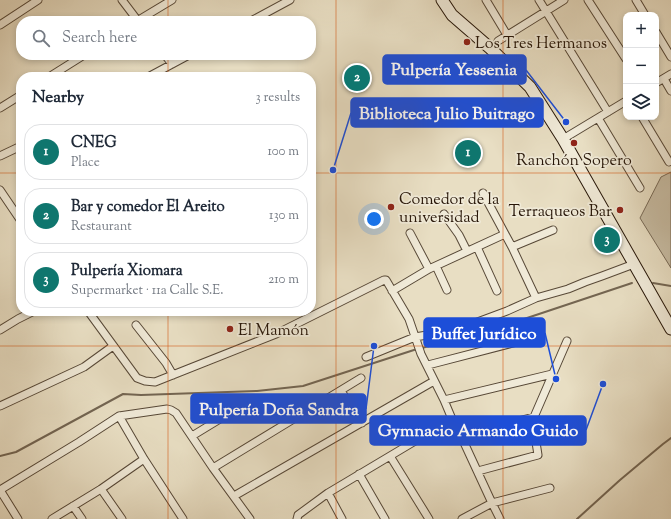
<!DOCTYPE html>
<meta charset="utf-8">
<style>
body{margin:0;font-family:"Sorts Mill Goudy",serif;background:#f2f2f3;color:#1f2937}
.controls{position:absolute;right:12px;top:12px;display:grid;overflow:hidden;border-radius:8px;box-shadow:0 2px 6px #0003}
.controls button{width:36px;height:36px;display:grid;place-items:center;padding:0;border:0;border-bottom:1px solid #e0e1e3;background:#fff;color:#1f2937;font:20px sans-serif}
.you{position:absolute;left:374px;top:219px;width:14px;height:14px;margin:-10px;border:3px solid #fff;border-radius:50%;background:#1a73e8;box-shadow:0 0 0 6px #1a73e833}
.badge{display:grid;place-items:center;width:26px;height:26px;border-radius:50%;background:#0f766e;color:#fff;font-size:13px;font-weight:700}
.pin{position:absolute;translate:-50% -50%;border:2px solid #fff;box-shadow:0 1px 4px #0006}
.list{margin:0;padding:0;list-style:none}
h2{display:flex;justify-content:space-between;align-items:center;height:52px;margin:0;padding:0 16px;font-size:17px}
h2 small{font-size:13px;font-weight:400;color:#747a83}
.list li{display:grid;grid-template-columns:26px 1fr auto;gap:12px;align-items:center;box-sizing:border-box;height:56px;margin:0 8px 8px;padding:0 8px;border:1px solid #e0e1e3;border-radius:16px}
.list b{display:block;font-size:15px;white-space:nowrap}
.list p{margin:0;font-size:13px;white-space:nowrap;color:#747a83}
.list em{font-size:13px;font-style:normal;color:#747a83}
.icon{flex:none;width:22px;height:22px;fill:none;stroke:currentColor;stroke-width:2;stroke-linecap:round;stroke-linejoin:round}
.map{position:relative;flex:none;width:671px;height:519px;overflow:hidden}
.search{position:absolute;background:#fff;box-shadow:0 2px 6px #0003;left:16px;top:16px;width:300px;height:44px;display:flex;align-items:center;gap:10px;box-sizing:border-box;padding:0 14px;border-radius:16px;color:#747a83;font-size:15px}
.panel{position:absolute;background:#fff;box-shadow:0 2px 6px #0003;left:16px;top:72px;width:300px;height:244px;border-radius:16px}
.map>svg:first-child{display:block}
</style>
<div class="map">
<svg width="671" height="519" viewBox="0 0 671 519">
<rect width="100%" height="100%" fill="#e8dec3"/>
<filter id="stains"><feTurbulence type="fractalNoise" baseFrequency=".005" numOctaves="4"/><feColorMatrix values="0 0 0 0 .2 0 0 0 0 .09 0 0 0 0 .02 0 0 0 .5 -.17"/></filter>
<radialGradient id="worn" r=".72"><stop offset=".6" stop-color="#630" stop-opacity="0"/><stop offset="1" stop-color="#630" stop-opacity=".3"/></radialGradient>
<path fill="#c7bca3" stroke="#776956" d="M 671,172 L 671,268 L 640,218 L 661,177 Z"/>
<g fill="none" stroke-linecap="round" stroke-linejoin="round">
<path stroke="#736552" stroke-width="2" d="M 653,283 L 671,286
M 422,348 L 521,320 L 632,283
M 0,456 L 16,452 L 123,394 L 141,395 L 257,391 L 303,386 L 417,349
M 577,519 L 620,480 L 663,444 L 671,438"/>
<defs>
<path id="street" d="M 122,0 L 138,21
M 486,0 L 507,35
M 539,0 L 608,112
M 588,0 L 626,59
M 636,0 L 645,15
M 137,21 L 172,0
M 251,21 L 290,0
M 0,25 L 38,0
M 656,32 L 671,57
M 498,41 L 564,0
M 165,55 L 172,64
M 49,77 L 84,55
M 148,77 L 189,55
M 664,79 L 671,91
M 656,83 L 671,74
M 0,108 L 21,95
M 642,117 L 669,162
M 598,118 L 640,188
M 563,139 L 626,101
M 0,156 L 21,146
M 0,190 L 21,221
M 483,193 L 512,247 L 536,298
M 444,214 L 459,235 L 467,251
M 410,233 L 429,269
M 477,247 L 497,291
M 512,247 L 553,230
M 436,266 L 447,290
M 392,291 L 429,269 L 505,234
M 88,311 L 137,378 L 145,381 L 155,382 L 276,334 L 384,280 L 386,280 L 409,319 L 421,354 L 444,400 L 452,419 L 461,436 L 492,503 L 500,519
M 136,325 L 166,363 L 173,375
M 0,330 L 18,319 L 34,311
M 366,357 L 415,337 L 433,334 L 464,327 L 507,311 L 536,298 L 568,289 L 585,282 L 602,276 L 634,264
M 428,365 L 536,337
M 341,391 L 362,423
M 444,400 L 552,374
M 0,406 L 84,367 L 113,346
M 119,416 L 144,459 L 183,519
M 192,436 L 238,408
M 461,436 L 534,417
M 390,456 L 429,519
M 213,468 L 361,378
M 478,471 L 538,455 L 533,423 L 534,417 L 567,341
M 359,474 L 385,519
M 101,489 L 122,519
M 0,490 L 79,442 L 119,416 L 167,409 L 171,410 L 176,413 L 213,468 L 250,519
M 0,490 L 18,519
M 328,493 L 342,519
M 234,496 L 434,381
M 73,506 L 82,519
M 52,519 L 101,489 L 144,459
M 297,519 L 298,515 L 328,493 L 452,419
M 462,519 L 492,503 L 550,488"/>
<path id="secondary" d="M 442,0 L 452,15 L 490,48 L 530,87 L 563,139 L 671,329"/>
</defs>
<use href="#street" stroke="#574837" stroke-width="9"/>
<use href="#secondary" stroke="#271608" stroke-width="13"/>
<use href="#street" stroke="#f0ead8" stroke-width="7"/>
<use href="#secondary" stroke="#f0ead8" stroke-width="11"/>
</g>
<path fill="none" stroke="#d5520c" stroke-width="1" stroke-opacity="0.55" d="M 168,0 L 168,21M 336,0 L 336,519M 503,0 L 503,519M 168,55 L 168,77M 0,173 L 21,173M 311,173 L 671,173M 168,311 L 168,519M 0,346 L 671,346"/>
<g fill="#8f2418" stroke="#f0ead8" stroke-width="1.5">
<circle cx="467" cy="42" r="4"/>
<circle cx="574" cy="143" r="4"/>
<circle cx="391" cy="207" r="4"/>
<circle cx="620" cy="210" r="4"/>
<circle cx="230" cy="329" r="4"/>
</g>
<g text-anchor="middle" stroke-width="3.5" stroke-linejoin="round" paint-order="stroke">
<g font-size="16" fill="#271608" stroke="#f0ead8" text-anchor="start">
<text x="475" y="48">Los Tres Hermanos</text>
<text x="574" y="165" text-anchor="middle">Ranchón Sopero</text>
<text x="399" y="204">Comedor de la<tspan x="399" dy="18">universidad</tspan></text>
<text x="612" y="216" text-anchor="end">Terraqueos Bar</text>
<text x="238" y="335">El Mamón</text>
</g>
</g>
<path fill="none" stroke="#1d4ed8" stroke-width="1.5" d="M566 122L526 70M333 170L351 113M556 379L545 333M374 346L366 409M603 384L586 430"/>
<g fill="#1d4ed8" stroke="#f0ead8" stroke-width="1.5">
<circle cx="566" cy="122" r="4"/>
<circle cx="333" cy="170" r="4"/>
<circle cx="556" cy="379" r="4"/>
<circle cx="374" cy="346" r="4"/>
<circle cx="603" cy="384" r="4"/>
</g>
<g fill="#1d4ed8" stroke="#1d4ed8" stroke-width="1.5">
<rect x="383" y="55" width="143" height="29" rx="4"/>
<rect x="351" y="98" width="192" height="29" rx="4"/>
<rect x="424" y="318" width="121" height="29" rx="4"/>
<rect x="191" y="394" width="175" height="29" rx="4"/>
<rect x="370" y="416" width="216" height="29" rx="4"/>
</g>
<g font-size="17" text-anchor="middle" font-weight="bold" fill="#fff">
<text x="454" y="75">Pulpería Yessenia</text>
<text x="447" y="119">Biblioteca Julio Buitrago</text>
<text x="484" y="339">Buffet Jurídico</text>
<text x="279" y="415">Pulpería Doña Sandra</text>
<text x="478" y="436">Gymnacio Armando Guido</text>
</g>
<rect width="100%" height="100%" filter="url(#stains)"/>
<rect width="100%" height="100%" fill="url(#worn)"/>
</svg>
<div class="controls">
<button>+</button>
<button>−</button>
<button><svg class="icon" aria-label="layers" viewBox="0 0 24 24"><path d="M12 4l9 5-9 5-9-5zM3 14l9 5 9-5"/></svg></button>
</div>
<div class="you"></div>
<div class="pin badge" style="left:468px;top:153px">1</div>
<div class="pin badge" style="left:357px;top:78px">2</div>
<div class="pin badge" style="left:607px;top:240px">3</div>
<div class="search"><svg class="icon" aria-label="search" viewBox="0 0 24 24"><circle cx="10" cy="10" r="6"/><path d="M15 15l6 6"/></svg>Search here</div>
<section class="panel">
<h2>Nearby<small>3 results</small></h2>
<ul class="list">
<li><span class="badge">1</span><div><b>CNEG</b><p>Place</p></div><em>100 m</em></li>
<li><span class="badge">2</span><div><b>Bar y comedor El Areito</b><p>Restaurant</p></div><em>130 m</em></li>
<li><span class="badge">3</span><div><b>Pulpería Xiomara</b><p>Supermarket · 11a Calle S.E.</p></div><em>210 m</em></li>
</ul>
</section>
</div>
